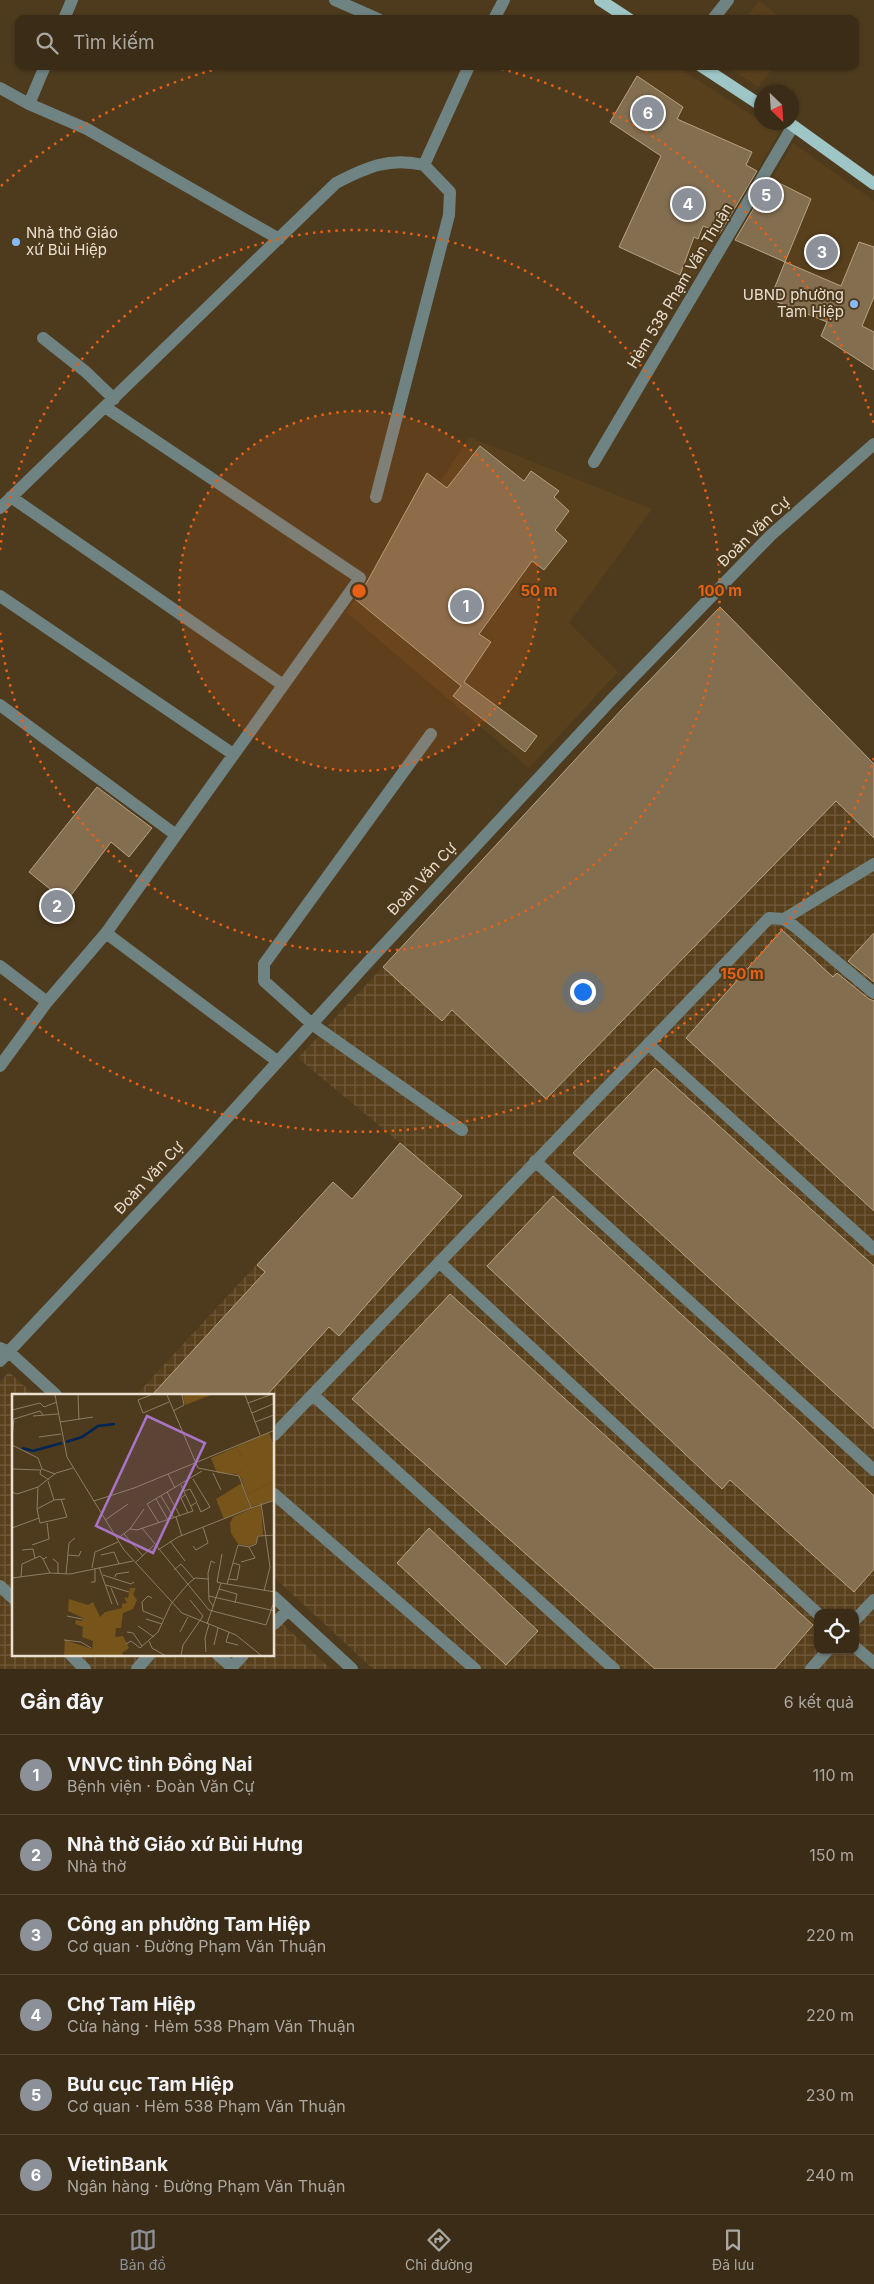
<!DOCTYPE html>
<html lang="vi">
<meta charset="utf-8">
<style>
body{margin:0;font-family:Inter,sans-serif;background:#453823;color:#f1f3f6}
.controls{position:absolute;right:15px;bottom:15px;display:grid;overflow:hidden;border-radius:10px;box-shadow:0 1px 4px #0004}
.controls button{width:45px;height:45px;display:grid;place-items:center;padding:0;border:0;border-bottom:1px solid #544835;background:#3a2c16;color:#f1f3f6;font:25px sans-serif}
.compass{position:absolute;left:754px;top:85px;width:45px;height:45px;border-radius:50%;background:#3a2c16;box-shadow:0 1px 4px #0004;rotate:155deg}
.you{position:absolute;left:582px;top:991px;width:18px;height:18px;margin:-12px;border:4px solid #fff;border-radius:50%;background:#1a73e8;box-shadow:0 0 0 8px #1a73e833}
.badge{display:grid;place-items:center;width:32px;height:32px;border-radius:50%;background:#8c9099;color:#fff;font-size:16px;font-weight:700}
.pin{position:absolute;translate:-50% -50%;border:2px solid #fff;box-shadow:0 1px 5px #0006}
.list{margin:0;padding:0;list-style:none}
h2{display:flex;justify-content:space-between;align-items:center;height:65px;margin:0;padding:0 20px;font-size:21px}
h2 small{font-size:16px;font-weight:400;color:#aba7a1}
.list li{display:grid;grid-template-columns:32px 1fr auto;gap:15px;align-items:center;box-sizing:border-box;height:80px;padding:0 20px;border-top:1px solid #544835}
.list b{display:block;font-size:19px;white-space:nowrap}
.list p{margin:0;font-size:16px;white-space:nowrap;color:#aba7a1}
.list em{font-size:16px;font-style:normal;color:#aba7a1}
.icon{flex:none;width:28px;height:28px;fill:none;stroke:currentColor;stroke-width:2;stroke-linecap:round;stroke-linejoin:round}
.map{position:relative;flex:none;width:874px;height:1669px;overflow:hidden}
.search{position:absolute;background:#3a2c16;box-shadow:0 1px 4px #0004;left:15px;right:15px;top:15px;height:55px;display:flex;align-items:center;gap:12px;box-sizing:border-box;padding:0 18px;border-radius:10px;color:#aba7a1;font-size:19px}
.sheet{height:545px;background:#3a2c16}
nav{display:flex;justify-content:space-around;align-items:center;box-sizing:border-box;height:70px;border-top:1px solid #544835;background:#3a2c16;font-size:14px;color:#aba7a1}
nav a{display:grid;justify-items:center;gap:2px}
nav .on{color:#8c9099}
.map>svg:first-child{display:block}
</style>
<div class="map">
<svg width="874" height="1669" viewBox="0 0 874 1669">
<defs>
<pattern id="industrial-grid" width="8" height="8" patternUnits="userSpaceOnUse" patternTransform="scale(1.25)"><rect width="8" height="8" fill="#58401d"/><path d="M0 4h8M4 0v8" fill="none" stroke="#705b3d"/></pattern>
</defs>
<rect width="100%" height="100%" fill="#4e3b1e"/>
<path fill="#58401d" d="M 759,1 L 775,13 L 781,19 L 745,19 Z
M 643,66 L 676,66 L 779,133 L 693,280 L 619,247 L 661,156 L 610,122 Z
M 726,66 L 775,66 L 758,87 Z
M 793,143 L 874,201 L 874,370 L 821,336 L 827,322 L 770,299 L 785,262 L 736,240 Z
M 469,437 L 652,509 L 569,623 L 618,672 L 529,768 L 346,612 L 440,482 Z"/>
<path fill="url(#industrial-grid)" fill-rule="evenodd" d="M 720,607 L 874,764 L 874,1669 L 373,1669 L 274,1577 L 274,1395 L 136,1395 L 333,1182 L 352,1199 L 400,1143 L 298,1058 L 624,707 ZM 818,1613 L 855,1613 L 855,1650 L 818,1650 Z
M 9,1372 L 34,1395 L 14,1395 L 14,1655 L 274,1655 L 274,1616 L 331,1669 L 0,1669 L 0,1382 Z"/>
<path fill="#836e50" stroke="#b8a282" d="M 637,76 L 683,107 L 677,119 L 752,152 L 746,165 L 757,171 L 720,233 L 703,226 L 698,239 L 694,237 L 680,275 L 619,247 L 661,156 L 610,122 Z
M 771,179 L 811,199 L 785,262 L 735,240 Z
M 859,242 L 874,247 L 874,297 L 862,326 L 874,332 L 874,370 L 821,336 L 827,322 L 770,299 L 785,262 L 841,286 Z
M 480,446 L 524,481 L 531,471 L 559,491 L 554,497 L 569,511 L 555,530 L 567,541 L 544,570 L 532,561 L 479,634 L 491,642 L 464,682 L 537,736 L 525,752 L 453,696 L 461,686 L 355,599 L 367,582 L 427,473 L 447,488 Z
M 720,607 L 874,764 L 874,838 L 836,801 L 546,1099 L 452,1010 L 442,1021 L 383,967 L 624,707 Z
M 97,787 L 152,828 L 129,857 L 111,842 L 66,902 L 29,872 Z
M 782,930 L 833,977 L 837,973 L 869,999 L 874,1001 L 874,1211 L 686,1038 Z
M 874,933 L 874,982 L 848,961 Z
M 655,1068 L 874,1266 L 874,1429 L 573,1153 Z
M 400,1143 L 462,1196 L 339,1336 L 329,1327 L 267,1395 L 152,1395 L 265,1272 L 257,1265 L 333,1182 L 352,1199 Z
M 553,1196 L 797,1421 L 874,1496 L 874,1569 L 854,1592 L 730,1480 L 722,1489 L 487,1266 Z
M 450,1294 L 813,1625 L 775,1669 L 655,1669 L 352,1399 Z
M 429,1528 L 538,1631 L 506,1665 L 397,1563 Z"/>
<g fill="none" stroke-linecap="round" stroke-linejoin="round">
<path stroke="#708383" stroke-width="12" d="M 335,0 L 378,19
M 64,19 L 72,0
M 494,19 L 504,0
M 713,19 L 728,0
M 0,88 L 29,104 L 87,129 L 279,239
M 29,104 L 45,66
M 43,338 L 86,372 L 114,399
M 594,462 L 793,126
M 11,497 L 283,685
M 376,497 L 449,215 L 450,192 L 424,165 L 469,66
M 0,508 L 336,183 C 367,167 389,157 424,165
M 0,596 L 233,754
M 0,705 L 176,835
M 431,734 L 264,964 L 264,981 L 312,1024 L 462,1130
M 784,919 L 874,864
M 106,933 L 277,1061
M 0,966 L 47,1002
M 648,1044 L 874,1249
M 0,1066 L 47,1002 L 106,933 L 360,578 L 105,407
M 535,1161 L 874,1470
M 439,1262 L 818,1614
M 0,1348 L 9,1352 L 56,1395
M 0,1361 L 196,1152 L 368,962 L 613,698 L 770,536 L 874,444
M 313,1395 L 614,1669
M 274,1435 L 769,918 L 784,919 L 794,926 L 874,993
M 274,1494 L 475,1669
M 0,1586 L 14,1599
M 274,1597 L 352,1669
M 855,1620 L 874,1600
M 274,1624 L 288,1610
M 855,1647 L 874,1663
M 71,1655 L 85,1669
M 218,1655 L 232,1667
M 137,1669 L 149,1655
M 233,1669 L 232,1667 L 243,1655
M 811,1669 L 828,1650"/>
<path stroke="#9ec6c6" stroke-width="12" d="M 600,0 L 629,19
M 701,66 L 762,106
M 788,122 L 874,184"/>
</g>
<circle cx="359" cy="591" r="180" fill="#e86016" fill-opacity=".12"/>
<g fill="none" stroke="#e86016" stroke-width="2.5" stroke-dasharray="2.5 5">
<circle cx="359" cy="591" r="180"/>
<path d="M0 550A361 361 0 1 1 0 632"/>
<path d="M874 758A541 541 0 0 1 1 996M1 186A541 541 0 0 1 224 67M494 67A541 541 0 0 1 874 424"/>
</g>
<g fill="#89bafc" stroke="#4e3b1e" stroke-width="2">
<circle cx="16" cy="242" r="5"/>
<circle cx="854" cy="304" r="5"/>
</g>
<g text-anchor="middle" stroke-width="4" stroke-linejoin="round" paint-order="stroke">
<g font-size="15" fill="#ebdfcf" stroke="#4e3b1e" text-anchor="start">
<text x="26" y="238">Nhà thờ Giáo<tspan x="26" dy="17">xứ Bùi Hiệp</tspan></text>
<text x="844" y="300" text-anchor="end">UBND phường<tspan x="844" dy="17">Tam Hiệp</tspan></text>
</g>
<g font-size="15" fill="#ebdfcf" stroke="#4e3b1e">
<text transform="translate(680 286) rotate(-59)" y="5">Hẻm 538 Phạm Văn Thuận</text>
<text transform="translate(754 532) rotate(-44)" y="5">Đoàn Văn Cự</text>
<text transform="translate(422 879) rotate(-47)" y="5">Đoàn Văn Cự</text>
<text transform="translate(149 1178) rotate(-47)" y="5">Đoàn Văn Cự</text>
</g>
</g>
<g transform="translate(12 1394)">
<rect width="262" height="262" fill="#4e3b1e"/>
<path d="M 257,38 L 262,52 L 262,87 L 235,101 L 229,84 L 224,80 L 230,76 L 230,63 L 224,53 ZM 118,194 L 124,194 L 121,200 L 125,206 L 121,215 L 111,219 L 109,234 L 104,234 L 103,243 L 111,242 L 117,254 L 110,259 L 112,262 L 52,262 L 53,246 L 80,255 L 81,247 L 70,243 L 71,233 L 63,230 L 64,226 L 69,227 L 71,224 L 56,217 L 57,205 L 76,211 L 81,208 L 88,223 L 93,218 L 110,214 L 110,210 L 115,209 L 112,203 L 116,204 Z" fill="#77541a"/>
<path d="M 171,1 L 199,1 L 173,11 ZM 224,53 L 230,63 L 230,76 L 224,80 L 205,79 L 199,64 ZM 262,87 L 262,106 L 239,113 L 235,101 ZM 230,89 L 238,114 L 212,125 L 204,105 ZM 249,110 L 251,141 L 246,141 L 244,149 L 237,152 L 226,150 L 219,139 L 218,129 L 221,123 Z" fill="#77541a"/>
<path fill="none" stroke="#002554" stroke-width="2.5" d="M 54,48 L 70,43 L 86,32 L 103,30M 10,54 L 21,57 L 50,49"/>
<path fill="none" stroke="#8d7d65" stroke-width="1" d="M 43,1 L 55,63 L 112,156 L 170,219 L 224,241 L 250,262M 66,1 L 67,26M 139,1 L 126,6 L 131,19 L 157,8M 155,1 L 186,74 L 227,82 L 239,114 L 263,106M 233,1 L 248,41M 236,9 L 258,1M 0,16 L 28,9 L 32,13 L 45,8M 161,17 L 172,11 L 170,1M 240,19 L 261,10M 21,22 L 46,20M 48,28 L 81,23M 243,28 L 262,21 L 261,1M 27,43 L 49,40M 0,44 L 2,25 L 28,17 L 31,21M 0,51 L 26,64 L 30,75 L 43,80M 0,75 L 28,76M 29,75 L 28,80 L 37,86M 201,79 L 209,96M 156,80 L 163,94M 181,85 L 198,113 L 189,118 L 185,109M 36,87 L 42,106 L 53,105M 172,97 L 178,95 L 185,108 L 179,112M 0,98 L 5,100 L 26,93M 155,98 L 168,122M 173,101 L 169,104 L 176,119M 149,102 L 162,124M 49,105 L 55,123 L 28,129 L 25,115 L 26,93 L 44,79 L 61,74M 144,105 L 156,126M 82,107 L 122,94 L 263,36M 249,109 L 258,173 L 252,197M 25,115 L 42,106M 164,123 L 170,142M 93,126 L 116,110M 147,129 L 135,110 L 190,77M 0,134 L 27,124M 130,134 L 197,216 L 254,231 L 263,205M 118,135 L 125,136 L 181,117 L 169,91M 112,140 L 131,162M 105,145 L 118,135 L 132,115M 158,147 L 173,167M 20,151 L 37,145 L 35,129M 181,152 L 184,156 L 196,149 L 191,133M 10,156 L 21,155 L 23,164M 146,156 L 166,143 L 239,114M 56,161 L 67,162 L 69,157M 89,161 L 102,158 L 107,170M 35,163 L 31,165 L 38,179M 41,165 L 46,169 L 46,179M 229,168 L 243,164 L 237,153M 123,169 L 142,151M 87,173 L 100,210M 80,174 L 83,158 L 106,148M 162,176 L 169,170 L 182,185M 54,180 L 57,149 L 63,144M 91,181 L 119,190 L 122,188M 9,183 L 10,170 L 28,162 L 31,165M 103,183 L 104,180 L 117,178M 0,184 L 38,179 L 58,180 L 121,167M 217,185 L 225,186 L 228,171 L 221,169M 79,188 L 83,188 L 83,174M 209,189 L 263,198M 215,190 L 226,151 L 237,153 L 244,150 L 246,142 L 263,141M 94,191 L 117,198M 99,194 L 106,211M 207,195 L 225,200 L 223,209M 197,202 L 263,217M 140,204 L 136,202 L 130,208 L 131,217 L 151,225M 201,212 L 197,206 L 196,179 L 199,167 L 203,169M 55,222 L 70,225M 134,225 L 150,230M 195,230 L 209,189 L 205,188 L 210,160M 126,232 L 142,243M 115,238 L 121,239 L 130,252M 168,238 L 176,223M 217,238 L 214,248 L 226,251M 52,246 L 69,248 L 79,254M 137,247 L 140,254 L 154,262M 114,250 L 119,247 L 128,254 L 146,238 L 159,210 L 175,191 L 183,184 L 197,185M 202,251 L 206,234M 194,258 L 193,244 L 197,230M 169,262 L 171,251 L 191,222 L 178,206"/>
<path fill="#a874c5" fill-opacity="0.15" stroke="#a874c5" stroke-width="2.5" d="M 135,22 L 193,49 L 141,159 L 84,132 Z"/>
<rect width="262" height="262" fill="none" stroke="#ebdfcf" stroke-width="2.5"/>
</g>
<circle cx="359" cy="591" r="8" fill="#e86016" stroke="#4e3b1e" stroke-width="2.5"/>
<g font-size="15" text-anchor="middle" font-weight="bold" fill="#e86016" stroke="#4e3b1e" stroke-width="4" stroke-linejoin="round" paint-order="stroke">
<text x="539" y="596">50 m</text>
<text x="720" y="596">100 m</text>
<text x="742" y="979">150 m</text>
</g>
</svg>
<div class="controls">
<button><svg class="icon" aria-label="locate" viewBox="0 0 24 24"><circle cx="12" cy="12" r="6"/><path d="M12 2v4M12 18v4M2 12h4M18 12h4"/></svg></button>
</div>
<svg class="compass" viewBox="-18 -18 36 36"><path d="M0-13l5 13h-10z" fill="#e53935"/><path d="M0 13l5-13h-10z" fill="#aba7a1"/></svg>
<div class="you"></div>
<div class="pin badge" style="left:466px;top:606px">1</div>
<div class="pin badge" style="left:57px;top:906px">2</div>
<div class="pin badge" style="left:822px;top:252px">3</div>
<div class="pin badge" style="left:688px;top:204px">4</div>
<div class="pin badge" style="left:766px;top:195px">5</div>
<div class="pin badge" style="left:648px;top:113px">6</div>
<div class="search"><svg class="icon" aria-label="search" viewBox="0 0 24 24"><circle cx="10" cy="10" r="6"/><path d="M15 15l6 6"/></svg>Tìm kiếm</div>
</div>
<section class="sheet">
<h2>Gần đây<small>6 kết quả</small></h2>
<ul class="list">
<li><span class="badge">1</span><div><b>VNVC tỉnh Đồng Nai</b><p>Bệnh viện · Đoàn Văn Cự</p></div><em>110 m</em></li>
<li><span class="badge">2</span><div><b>Nhà thờ Giáo xứ Bùi Hưng</b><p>Nhà thờ</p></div><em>150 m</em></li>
<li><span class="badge">3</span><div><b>Công an phường Tam Hiệp</b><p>Cơ quan · Đường Phạm Văn Thuận</p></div><em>220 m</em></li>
<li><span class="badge">4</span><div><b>Chợ Tam Hiệp</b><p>Cửa hàng · Hẻm 538 Phạm Văn Thuận</p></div><em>220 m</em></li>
<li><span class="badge">5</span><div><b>Bưu cục Tam Hiệp</b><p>Cơ quan · Hẻm 538 Phạm Văn Thuận</p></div><em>230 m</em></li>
<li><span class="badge">6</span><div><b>VietinBank</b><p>Ngân hàng · Đường Phạm Văn Thuận</p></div><em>240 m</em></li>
</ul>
</section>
<nav>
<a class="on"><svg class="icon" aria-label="map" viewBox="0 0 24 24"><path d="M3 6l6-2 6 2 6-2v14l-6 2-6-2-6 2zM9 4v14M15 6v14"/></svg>Bản đồ</a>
<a><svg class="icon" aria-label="directions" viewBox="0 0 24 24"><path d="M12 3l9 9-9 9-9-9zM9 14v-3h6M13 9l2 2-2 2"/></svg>Chỉ đường</a>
<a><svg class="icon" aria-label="saved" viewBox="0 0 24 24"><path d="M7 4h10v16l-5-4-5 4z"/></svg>Đã lưu</a>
</nav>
